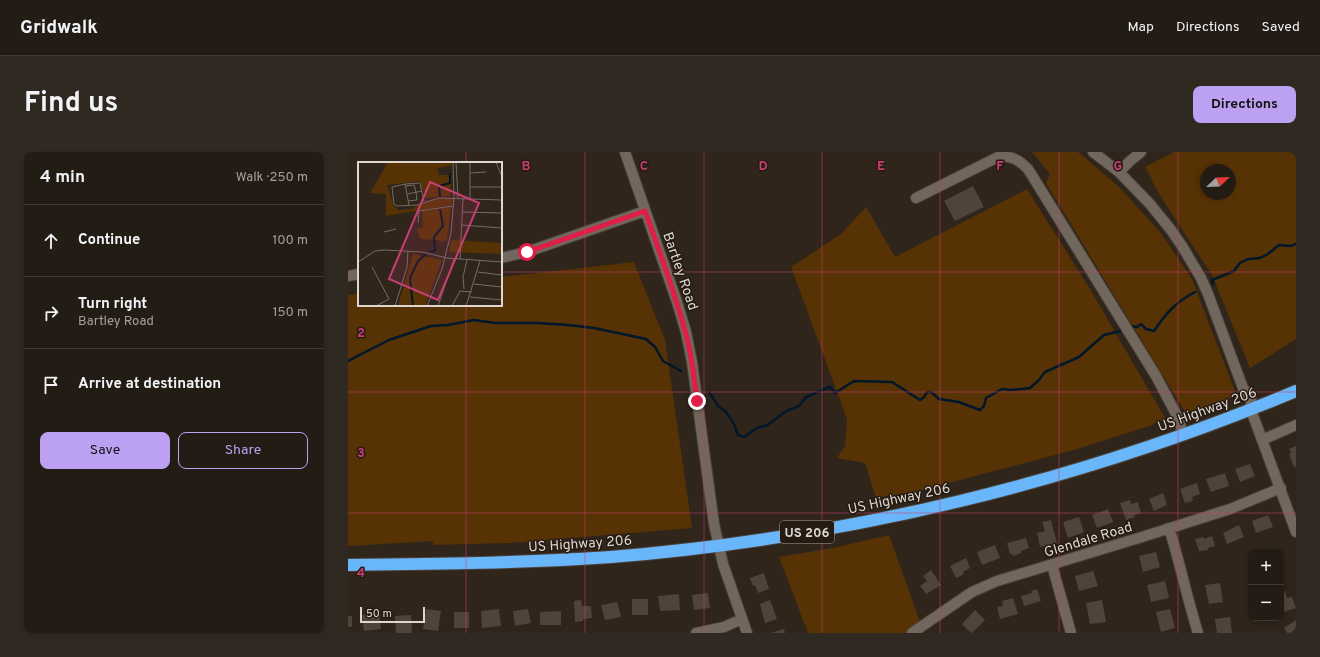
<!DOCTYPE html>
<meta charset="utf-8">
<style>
body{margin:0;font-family:Overpass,sans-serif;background:#2f2922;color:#f1f3f6}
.controls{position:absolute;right:12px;bottom:12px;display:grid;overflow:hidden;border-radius:8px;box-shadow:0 2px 6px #0003}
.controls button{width:36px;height:36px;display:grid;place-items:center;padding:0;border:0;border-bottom:1px solid #403a34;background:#231c14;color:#f1f3f6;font:20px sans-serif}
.compass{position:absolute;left:852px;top:12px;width:36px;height:36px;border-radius:50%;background:#231c14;box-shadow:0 2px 6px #0003;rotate:67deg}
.scale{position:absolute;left:12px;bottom:10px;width:65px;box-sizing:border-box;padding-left:4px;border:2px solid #ded7d1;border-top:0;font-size:11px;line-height:14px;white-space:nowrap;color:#ded7d1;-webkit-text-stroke:3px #251b12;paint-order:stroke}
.stop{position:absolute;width:12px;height:12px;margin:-9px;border:3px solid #e11d48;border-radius:50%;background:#fff}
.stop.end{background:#e11d48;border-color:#fff;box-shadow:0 1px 4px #0008}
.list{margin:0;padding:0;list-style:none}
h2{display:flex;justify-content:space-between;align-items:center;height:52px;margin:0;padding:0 16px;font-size:17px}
h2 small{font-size:13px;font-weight:400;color:#a3a1a0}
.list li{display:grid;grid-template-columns:26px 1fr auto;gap:12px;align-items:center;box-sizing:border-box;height:72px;padding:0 16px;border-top:1px solid #403a34}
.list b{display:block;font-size:15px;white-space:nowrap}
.list p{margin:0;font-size:13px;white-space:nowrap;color:#a3a1a0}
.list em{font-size:13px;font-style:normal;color:#a3a1a0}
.actions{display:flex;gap:8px;padding:12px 16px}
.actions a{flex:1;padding:9px 0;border:1px solid #bca0f2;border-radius:8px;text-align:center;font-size:14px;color:#bca0f2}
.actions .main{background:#bca0f2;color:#111}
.icon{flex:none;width:22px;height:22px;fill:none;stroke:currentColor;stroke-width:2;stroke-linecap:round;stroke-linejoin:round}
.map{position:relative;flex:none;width:948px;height:481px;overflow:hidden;border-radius:8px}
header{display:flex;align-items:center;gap:24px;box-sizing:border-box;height:56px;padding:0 20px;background:#231c14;border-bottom:1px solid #403a34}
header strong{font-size:19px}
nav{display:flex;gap:22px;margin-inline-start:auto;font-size:14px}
.intro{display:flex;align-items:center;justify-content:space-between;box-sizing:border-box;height:96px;padding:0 24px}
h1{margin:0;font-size:28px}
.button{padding:10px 18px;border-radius:8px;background:#bca0f2;color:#111;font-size:14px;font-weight:700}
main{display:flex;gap:24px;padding:0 24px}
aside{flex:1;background:#231c14;border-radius:8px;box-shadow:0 2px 6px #0003}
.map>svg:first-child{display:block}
</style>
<header>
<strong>Gridwalk</strong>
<nav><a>Map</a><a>Directions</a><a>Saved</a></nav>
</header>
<div class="intro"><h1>Find us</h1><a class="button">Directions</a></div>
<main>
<aside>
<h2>4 min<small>Walk · 250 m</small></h2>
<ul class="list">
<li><svg class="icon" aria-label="ahead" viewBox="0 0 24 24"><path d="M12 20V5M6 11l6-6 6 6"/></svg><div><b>Continue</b></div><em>100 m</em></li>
<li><svg class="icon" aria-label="right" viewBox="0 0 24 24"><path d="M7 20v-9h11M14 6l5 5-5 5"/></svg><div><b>Turn right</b><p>Bartley Road</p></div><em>150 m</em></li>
<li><svg class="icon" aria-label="arrive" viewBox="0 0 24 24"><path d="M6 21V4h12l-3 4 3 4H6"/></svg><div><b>Arrive at destination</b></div></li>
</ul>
<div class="actions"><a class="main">Save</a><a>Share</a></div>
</aside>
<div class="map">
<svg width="948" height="481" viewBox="0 0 948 481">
<rect width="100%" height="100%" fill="#2f251b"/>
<path fill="#573205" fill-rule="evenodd" d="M 684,0 L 730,0 L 770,34 L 812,80 L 844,127 L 888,242 L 863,259 L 837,260 L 698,31 L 702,22 Z
M 826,0 L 948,0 L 948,187 L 902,216 L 864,123 L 811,42 L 797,15 ZM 858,18 L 882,18 L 882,42 L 858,42 Z
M 679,37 L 742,137 L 817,266 L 804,273 L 726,298 L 570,339 L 528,346 L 517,311 L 489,306 L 497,294 L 499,267 L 443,115 L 493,82 L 518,55 L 547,105 Z
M 286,110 L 317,188 L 344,376 L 162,391 L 85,393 L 85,389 L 0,394 L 0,143 L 11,142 L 11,153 L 153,153 L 153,125 Z
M 541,383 L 576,481 L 460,481 L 431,405 L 485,396 Z"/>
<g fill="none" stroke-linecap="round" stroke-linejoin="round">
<path stroke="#01172a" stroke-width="2.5" d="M 865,132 L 864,128 L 886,119 L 892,111 L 900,107 L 912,106 L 920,102 L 931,93 L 943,94 L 948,92
M 782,174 L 789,175 L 793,172 L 798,177 L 806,179 C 818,161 828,150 847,140
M 0,209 L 41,188 L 83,174 L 100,173 L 126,168 L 147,171 L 190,171 L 220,173 L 246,176 L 298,187 L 307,195 L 315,209 L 333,219
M 361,240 L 370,254 L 378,260 L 386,272 L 390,283 L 396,285 L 409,276 L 420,273 L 438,259 L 451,254 L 458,245 L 482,235 L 487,241 L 506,229 L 544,230 L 572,248 L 576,245 L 579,240 L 583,240 L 591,247 L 611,250 L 632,258 L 636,254 L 638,246 L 654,237 L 662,238 L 682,236 L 691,228 L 697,220 L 731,205 L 756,183 L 772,179"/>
</g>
<path fill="#4f443a" d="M 625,34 L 636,55 L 607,69 L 596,49 Z
M 948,294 L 948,315 L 946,315 L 941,302 L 943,301 L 941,297 Z
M 902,312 L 907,324 L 892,330 L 887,317 Z
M 877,321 L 881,334 L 863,340 L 858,327 Z
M 849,331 L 852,342 L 844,345 L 845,349 L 837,351 L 832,337 Z
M 815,341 L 819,353 L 806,359 L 801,347 Z
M 782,348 L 783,352 L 790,350 L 793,361 L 786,363 L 787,365 L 778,368 L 772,351 Z
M 760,357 L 765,370 L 749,376 L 744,363 Z
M 920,363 L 925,375 L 908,381 L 904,369 Z
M 731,365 L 736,380 L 720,386 L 715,370 Z
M 703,368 L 709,391 L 692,395 L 689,381 L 697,379 L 694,370 Z
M 891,373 L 896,385 L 879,392 L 875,381 Z
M 864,384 L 867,394 L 860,396 L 860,398 L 851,399 L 847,387 L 855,385 L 856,387 Z
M 678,386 L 681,396 L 673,399 L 673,401 L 665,404 L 664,402 L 662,402 L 659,391 Z
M 647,393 L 652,406 L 634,413 L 629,400 Z
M 808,400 L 812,415 L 795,420 L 791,404 Z
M 618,406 L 622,416 L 615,420 L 616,422 L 608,426 L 602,414 Z
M 933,410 L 934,410 L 936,425 L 933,426 Z
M 583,418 L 593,433 L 578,442 L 572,434 L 579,429 L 575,424 Z
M 745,419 L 750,434 L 731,439 L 727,424 Z
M 416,421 L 421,437 L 410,441 L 407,433 L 405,434 L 402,426 Z
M 817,429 L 821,446 L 803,450 L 799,433 Z
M 872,431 L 875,450 L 861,452 L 857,433 Z
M 689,437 L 693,449 L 676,454 L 673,444 L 684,441 L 683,439 Z
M 937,439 L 939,446 L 944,445 L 948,456 L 933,461 L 933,440 Z
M 360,441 L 362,456 L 346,458 L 344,443 Z
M 331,442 L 332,458 L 312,459 L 310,444 Z
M 665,446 L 670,462 L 652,467 L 649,455 L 655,454 L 654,449 Z
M 284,447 L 300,447 L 300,463 L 284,463 Z
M 233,448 L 234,454 L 243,454 L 244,466 L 235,467 L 235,469 L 227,470 L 226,449 Z
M 422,448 L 429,467 L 417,471 L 412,452 Z
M 754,448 L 758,470 L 742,472 L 738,451 Z
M 269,450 L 273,465 L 257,468 L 253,453 Z
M 78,457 L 93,459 L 90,479 L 75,477 Z
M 151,457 L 153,474 L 134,476 L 133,459 Z
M 180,457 L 183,471 L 167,474 L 165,459 Z
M 822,457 L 827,476 L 813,480 L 808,460 Z
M 627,458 L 637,468 L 624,481 L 623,481 L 614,472 Z
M 213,459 L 213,473 L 192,473 L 192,460 Z
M 106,460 L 121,460 L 121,476 L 106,476 Z
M 31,461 L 33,477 L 16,479 L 14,463 Z
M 63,463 L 64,481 L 48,481 L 47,464 Z
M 0,464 L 4,464 L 4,475 L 0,475 Z
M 882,465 L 884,481 L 869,481 L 867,467 Z
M 948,468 L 948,481 L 939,481 L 936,476 Z
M 436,477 L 437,481 L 423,481 Z"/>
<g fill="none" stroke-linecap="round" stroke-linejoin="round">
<defs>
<path id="minor" d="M 277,0 L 329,150 L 338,180 L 344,210 L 366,372 L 375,412 L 399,481
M 745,0 L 771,20 L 802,52 L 823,78 L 834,94 L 853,126 L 860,142 L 895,236 L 903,246 L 903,258 L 948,380
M 771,20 L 782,9 L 793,0
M 568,46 L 650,5 C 663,3 671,8 680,17 L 808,224 L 827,260 L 836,283
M 153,106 L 179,100 L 297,59
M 0,124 L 11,122
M 914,288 L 948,273
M 821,376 C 832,411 839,446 850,481
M 704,413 L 723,481
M 348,481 L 376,475 L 394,467
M 564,481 L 624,440 L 649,429 L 794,385 L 882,357 L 933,336"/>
<path id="highway" d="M 0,413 C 88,412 176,411 263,405 C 498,386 731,330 948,239"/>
</defs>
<use href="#minor" stroke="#4b423b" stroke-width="12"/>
<use href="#highway" stroke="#4b423b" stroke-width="14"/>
<use href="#minor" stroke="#72675c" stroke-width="10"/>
<use href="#highway" stroke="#69b7fa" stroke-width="12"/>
</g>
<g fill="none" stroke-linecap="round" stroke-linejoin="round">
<path stroke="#e11d48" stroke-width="5" d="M 179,100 L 297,59 C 311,98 326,138 337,179 C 344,202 346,225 349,249"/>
</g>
<path fill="none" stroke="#c83e73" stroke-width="1" stroke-opacity="0.55" d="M 118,0 L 118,11M 237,0 L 237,481M 356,0 L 356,481M 474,0 L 474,481M 592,0 L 592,481M 711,0 L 711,481M 830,0 L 830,481M 0,120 L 11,120M 153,120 L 948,120M 118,153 L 118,481M 0,240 L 948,240M 0,361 L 948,361"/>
<g text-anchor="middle" stroke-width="3" stroke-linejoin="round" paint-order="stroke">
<rect fill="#251b12" stroke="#a69f98" stroke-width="1" x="432" y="369" width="54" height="22" rx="3"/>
<g font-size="13" font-weight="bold" fill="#ded7d1">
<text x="459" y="385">US 206</text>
</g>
<g font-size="14" fill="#ded7d1" stroke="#251b12">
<text transform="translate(333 119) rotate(71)" y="5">Bartley Road</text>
<text transform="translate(859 257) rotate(-20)" y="5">US Highway 206</text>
<text transform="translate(551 346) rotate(-12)" y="5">US Highway 206</text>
<text transform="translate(740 387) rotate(-17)" y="5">Glendale Road</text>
<text transform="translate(232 391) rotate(-4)" y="5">US Highway 206</text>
</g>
</g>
<g transform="translate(10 10)">
<rect width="144" height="144" fill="#2f251b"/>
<path d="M 30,0 L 93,0 L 93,4 L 79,6 L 81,13 L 94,13 L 92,34 L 67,36 L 62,19 L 29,23 L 35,42 L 40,48 L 55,47 L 55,45 L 80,36 L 94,37 L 94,43 L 28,54 L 28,32 L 12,31 ZM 93,45 L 89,78 L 83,80 L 80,78 L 62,77 L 59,67 L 65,66 L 64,49 ZM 93,78 L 144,81 L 144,92 L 91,90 ZM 55,92 L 84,98 L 67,144 L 40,144 Z" fill="#573205"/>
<path fill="none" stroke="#01172a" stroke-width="2" d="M 82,35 L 81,24 L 92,21 L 92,11M 71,90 L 77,89 L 76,75 L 85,64 L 82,47M 55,144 L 52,116 L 60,99 L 68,92"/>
<path fill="none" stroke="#756c64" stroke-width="1" d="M 98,0 L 100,36M 112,0 L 112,37M 138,0 L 144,15M 113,11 L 128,10M 144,18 L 144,54M 47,22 L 62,21 L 66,39M 48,24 L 56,23 L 58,30 L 59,38 L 50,39M 113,25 L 144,25M 49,32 L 64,29M 51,43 L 47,22 L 34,25 L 36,42 L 39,44 L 59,43 L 81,36 L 144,38M 105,50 L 144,51M 60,61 L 61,49 L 95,44M 103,63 L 144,66M 26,70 L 38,67M 102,97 L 105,36M 0,100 L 17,89 L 26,88 L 64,90 L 89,96 L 144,100M 14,105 L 31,137 L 18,144M 120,110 L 144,113M 116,122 L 144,125M 106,127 L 105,115 L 109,98M 112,135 L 144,138M 37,144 L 49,105 L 50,89M 69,144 L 84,107 L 93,71 L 96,36 L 95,0M 80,144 L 96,97M 94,144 L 102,129 L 114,130M 108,144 L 122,99"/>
<path fill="#c83e73" fill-opacity="0.15" stroke="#c83e73" stroke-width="2" d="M 72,20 L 121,41 L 80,138 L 31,117 Z"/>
<rect width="144" height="144" fill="none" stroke="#ded7d1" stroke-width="2"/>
</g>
<g font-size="13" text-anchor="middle" font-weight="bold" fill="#c83e73" stroke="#251b12" stroke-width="3" stroke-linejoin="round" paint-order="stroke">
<text x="178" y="18">B</text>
<text x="296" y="18">C</text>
<text x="415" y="18">D</text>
<text x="533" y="18">E</text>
<text x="652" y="18">F</text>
<text x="770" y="18">G</text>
<text x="13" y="185">2</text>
<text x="13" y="305">3</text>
<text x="13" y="425">4</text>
</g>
</svg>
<div class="controls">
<button>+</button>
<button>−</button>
</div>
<svg class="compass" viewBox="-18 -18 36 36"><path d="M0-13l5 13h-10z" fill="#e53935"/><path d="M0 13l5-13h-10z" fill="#a3a1a0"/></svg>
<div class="scale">50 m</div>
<div class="stop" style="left:179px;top:100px"></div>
<div class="stop end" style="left:349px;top:249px"></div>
</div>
</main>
